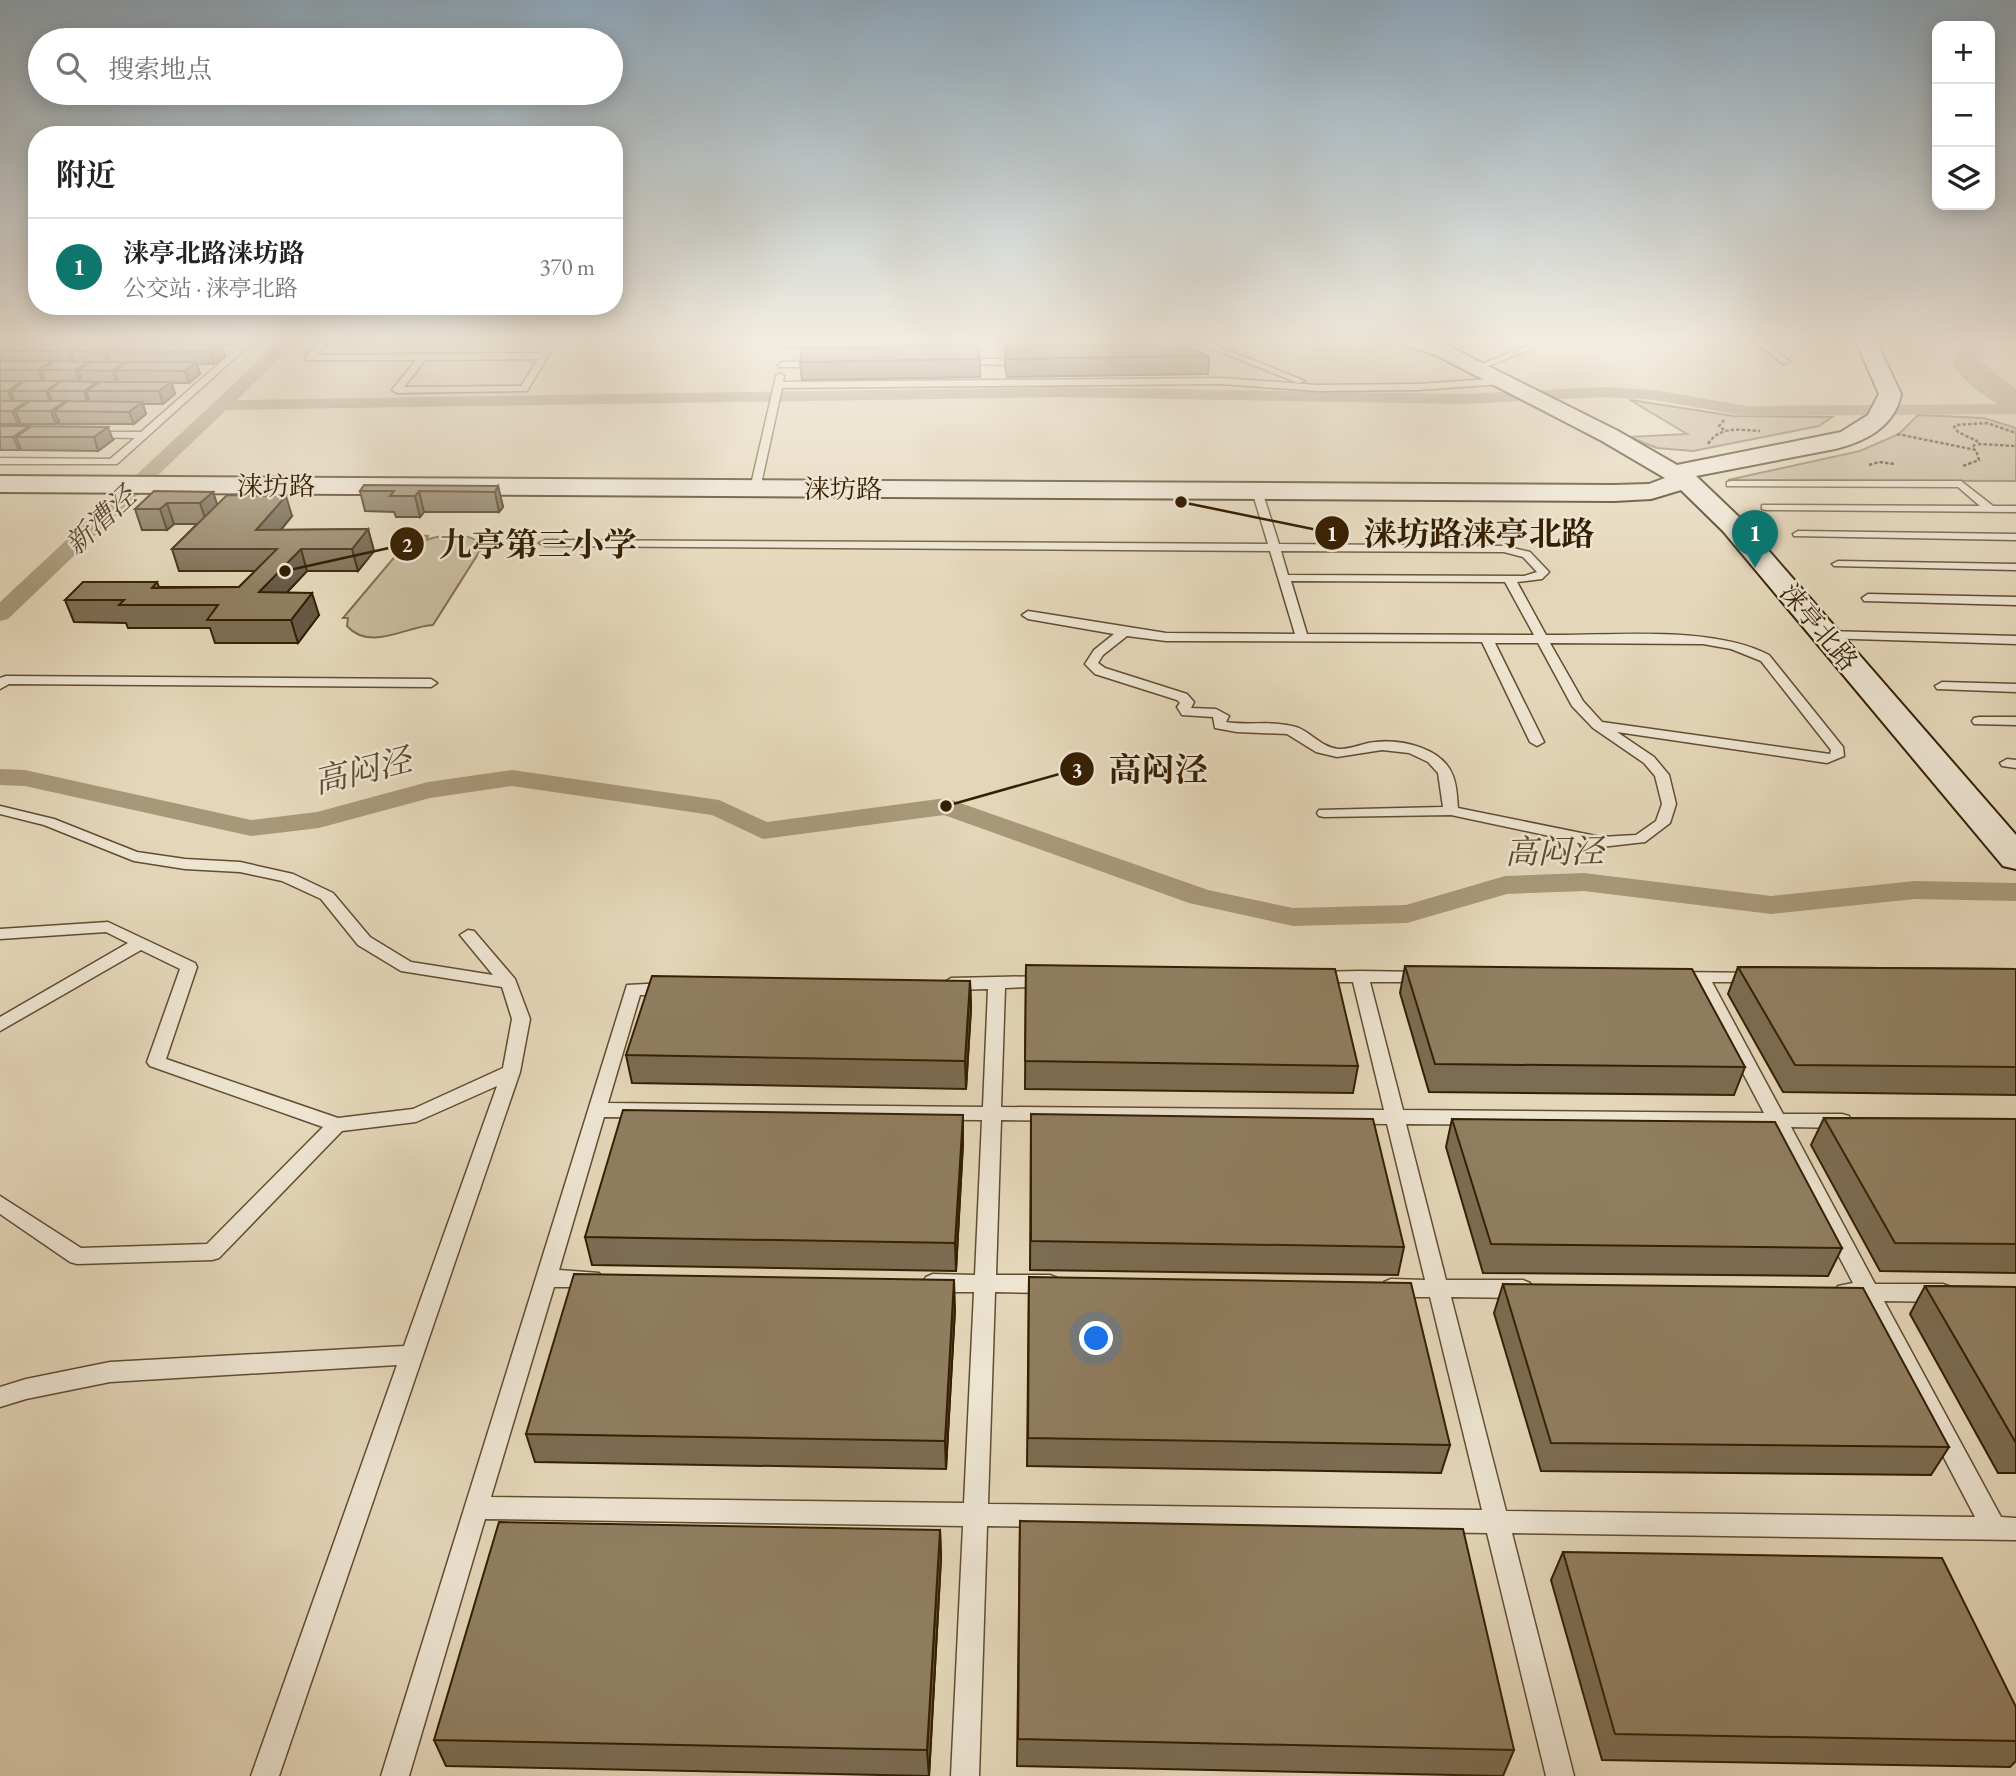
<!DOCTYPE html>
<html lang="zh">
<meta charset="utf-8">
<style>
body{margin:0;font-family:"EB Garamond","Noto Serif SC",serif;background:#f6f6f6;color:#222}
.controls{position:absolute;right:21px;top:21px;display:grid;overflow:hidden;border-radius:14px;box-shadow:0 4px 18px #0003}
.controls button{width:63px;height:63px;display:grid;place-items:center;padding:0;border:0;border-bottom:2px solid #e0e0e0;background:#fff;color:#222;font:35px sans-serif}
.you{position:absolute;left:1097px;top:1339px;width:24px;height:24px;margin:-18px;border:5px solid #fff;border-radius:50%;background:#1a73e8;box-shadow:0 0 0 10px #1a73e833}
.badge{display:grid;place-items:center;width:46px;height:46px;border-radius:50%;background:#0f766e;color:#fff;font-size:23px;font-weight:700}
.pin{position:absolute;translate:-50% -58px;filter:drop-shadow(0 2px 4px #0008)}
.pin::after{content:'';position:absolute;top:37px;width:24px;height:21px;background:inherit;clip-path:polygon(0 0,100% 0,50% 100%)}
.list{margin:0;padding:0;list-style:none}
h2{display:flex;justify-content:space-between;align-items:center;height:91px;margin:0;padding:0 28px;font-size:30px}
h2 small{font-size:23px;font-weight:400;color:#767676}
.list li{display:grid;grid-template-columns:46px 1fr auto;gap:21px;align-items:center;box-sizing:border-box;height:98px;padding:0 28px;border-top:2px solid #e0e0e0}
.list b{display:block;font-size:26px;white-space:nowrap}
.list p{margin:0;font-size:23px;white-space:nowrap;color:#767676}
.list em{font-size:23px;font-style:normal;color:#767676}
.icon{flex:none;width:38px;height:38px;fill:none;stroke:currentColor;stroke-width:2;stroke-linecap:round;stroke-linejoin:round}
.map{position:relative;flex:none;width:2016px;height:1776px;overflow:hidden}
.search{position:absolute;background:#fff;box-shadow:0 4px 18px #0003;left:28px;top:28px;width:595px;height:77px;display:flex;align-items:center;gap:18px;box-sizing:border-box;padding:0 24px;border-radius:38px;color:#767676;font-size:26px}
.panel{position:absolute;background:#fff;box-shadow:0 4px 18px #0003;left:28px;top:126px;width:595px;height:189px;border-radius:28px}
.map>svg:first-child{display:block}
</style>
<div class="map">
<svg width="2016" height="1776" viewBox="0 0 2016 1776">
<rect width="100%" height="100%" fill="#e4d6b9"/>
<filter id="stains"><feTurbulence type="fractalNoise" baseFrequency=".00286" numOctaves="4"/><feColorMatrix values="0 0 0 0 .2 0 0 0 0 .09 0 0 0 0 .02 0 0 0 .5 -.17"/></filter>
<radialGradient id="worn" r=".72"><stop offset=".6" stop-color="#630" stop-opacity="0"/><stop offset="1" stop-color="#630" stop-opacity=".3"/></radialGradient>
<path fill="#c6b79a" stroke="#7e6b4e" stroke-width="2" d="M 1630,400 L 1734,416 L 1832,417 L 1819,426 L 1693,451 L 1657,448 L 1629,437 L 1687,434 Z
M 1918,415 L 1984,418 L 2016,428 L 2016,481 L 1728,480 L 1860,451 L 1899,434 Z
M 413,535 L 428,536 L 426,540 C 444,534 470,531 483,546 L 433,625 C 407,626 370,652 347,626 L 348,618 L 343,618 Z"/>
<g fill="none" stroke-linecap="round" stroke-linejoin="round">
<path fill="#a8987a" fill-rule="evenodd" d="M 282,339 L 299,339 L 237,400 L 1058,387 L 1464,394 L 1603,387 L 1655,390 L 1746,406 L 2016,404 L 2016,414 L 1746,416 L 1655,400 L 1603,397 L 1464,404 L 1058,397 L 226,410 L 8,619 L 0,621 L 0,602 Z
M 0,769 L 25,770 L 251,820 L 317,812 L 428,782 L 512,770 L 719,800 L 767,822 L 946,798 L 1208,890 L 1293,908 L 1406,905 L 1505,876 L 1584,873 L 1771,896 L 1915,881 L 2016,883 L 2016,901 L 1915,899 L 1771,914 L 1584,891 L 1507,894 L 1407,923 L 1293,926 L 1189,903 L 944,815 L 763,839 L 712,815 L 512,786 L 430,798 L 319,828 L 251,836 L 25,786 L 0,785 Z"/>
<path fill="#a8987a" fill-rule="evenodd" d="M 1964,339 L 1992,339 L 1981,362 L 2016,389 L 2016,411 C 1992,405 1966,384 1952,364 Z"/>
<defs>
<path id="lane" d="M 247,339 L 256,339 L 117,464 L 0,464 L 0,458 L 110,459 L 135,438 L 90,437 L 87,436 L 87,432 L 141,432 Z
M 322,339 L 487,339 L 483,341 L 327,343 L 316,355 L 541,353 L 550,339 L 558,339 L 527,391 L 397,393 L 392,390 L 416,360 L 306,360 L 306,356 ZM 538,359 L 521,386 L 404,387 L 425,360 Z
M 911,339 L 1063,339 L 1059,341 L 787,347 L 783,344 L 787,341 Z
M 1132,339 L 1144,339 L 1171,352 L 1164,354 Z
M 1188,339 L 1200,339 L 1305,381 L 1298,383 Z
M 1543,339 L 1555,339 L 1479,370 L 1472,368 Z
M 1752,339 L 1762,339 L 1790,362 L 1783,364 Z
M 960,359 L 1025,359 L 1029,362 L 1025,365 L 957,364 L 957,360 Z
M 782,362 L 822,361 L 826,364 L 822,367 L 779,367 L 778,365 Z
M 780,373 L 784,376 L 783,382 L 1222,378 L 1317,385 L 1418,384 L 1503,378 L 1507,381 L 1503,384 L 1418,390 L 1317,391 L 1222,384 L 782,388 L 760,489 L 755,492 L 750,489 L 776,376 Z
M 1731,481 L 1961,481 L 1993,506 L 2016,506 L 2016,512 L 1766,510 L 1762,509 L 1762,505 L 1980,506 L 1958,487 L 1727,486 L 1727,482 Z
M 1257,488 L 1262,491 L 1279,544 L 1504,546 L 1530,552 L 1549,572 L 1542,579 L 1517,582 L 1546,635 C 1612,636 1711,625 1769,655 L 1843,747 L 1844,756 L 1827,763 L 1617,732 L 1654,757 L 1669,775 L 1676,804 L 1670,823 L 1645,842 L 1601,847 L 1451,815 L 1324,817 L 1319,816 L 1317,813 L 1319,810 L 1443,807 L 1438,773 L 1428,762 L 1409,753 L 1382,750 L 1337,757 L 1316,752 L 1287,734 L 1237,732 L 1215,728 L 1213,717 L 1182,715 L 1177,707 L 1180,703 L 1177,700 L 1095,674 L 1085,664 L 1094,650 L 1114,634 L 1028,619 L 1022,615 L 1028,611 L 1166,633 L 1295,634 L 1270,551 L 545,546 L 539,543 L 545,540 L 1268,544 L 1252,491 ZM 1281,551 L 1504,552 L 1523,557 L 1537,572 L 1524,576 L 1288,575 ZM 1291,581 L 1505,582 L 1534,635 L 1307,634 ZM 1127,636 L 1166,641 L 1482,642 L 1530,742 L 1537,746 L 1544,742 L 1495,643 L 1538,643 L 1572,706 L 1593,728 L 1644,763 L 1655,776 L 1662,804 L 1656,821 L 1636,835 L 1601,837 L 1458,808 C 1457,798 1457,786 1453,776 C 1443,748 1402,739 1375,742 C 1362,743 1351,750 1338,749 C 1321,747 1311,732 1296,727 C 1273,720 1249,726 1226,722 L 1229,716 L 1216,709 L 1191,708 L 1194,702 L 1187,694 L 1105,668 L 1098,663 L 1103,655 ZM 1550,643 L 1703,644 L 1731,649 L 1761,661 L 1831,750 L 1830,754 L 1602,722 L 1583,701 Z
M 1798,531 L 2016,534 L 2016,540 L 1794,536 L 1793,534 Z
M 1838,561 L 2016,564 L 2016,570 L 1834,566 L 1832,564 Z
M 1868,594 L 2016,597 L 2016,605 L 1864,601 L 1862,598 Z
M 1826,631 L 2016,636 L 2016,644 L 1822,638 L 1820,635 Z
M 6,676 L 431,679 L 437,683 L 431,687 L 9,684 L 0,689 L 0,678 Z
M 1942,682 L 2016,684 L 2016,692 L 1937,689 L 1935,686 Z
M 1979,717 L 2016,717 L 2016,725 L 1974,724 L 1972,721 L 1974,718 Z
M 2007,759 L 2016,760 L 2016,768 L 2002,766 L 2000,763 Z
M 0,806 L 54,819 L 137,852 L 185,859 L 240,862 L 293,874 L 333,893 L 370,937 L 411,962 L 493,975 L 460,935 L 468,930 L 474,931 L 515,979 L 530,1019 L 520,1072 L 279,1776 L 251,1776 L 397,1365 L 110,1382 L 26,1399 L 0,1407 L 0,1387 L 26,1379 L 110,1362 L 404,1346 L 497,1086 L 416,1122 L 342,1131 L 219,1258 L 212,1260 L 77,1264 L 70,1262 L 0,1214 L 0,1196 L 81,1248 L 207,1244 L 323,1127 L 150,1066 L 147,1062 L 180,969 L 141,950 L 0,1031 L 0,1017 L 128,943 L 106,932 L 0,939 L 0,929 L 108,922 L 195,963 L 197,967 L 166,1059 L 338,1118 L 413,1109 L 503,1068 L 512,1019 L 502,987 L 401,971 L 358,945 L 321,899 L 282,881 L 240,872 L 185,869 L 134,861 L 44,825 L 0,814 Z
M 1360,971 L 1422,972 L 1430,977 L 1422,982 L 1370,982 L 1403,1110 L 1764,1113 L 1695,982 L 1675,982 L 1667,977 L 1675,972 L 1761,973 L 1763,977 L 1761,981 L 1755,982 L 1712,982 L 1783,1114 L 1842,1114 L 1849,1116 L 1851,1121 L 1849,1126 L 1842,1128 L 1791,1127 L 1875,1284 L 1943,1284 L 1951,1287 L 1954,1293 L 1951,1299 L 1943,1302 L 1884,1301 L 2001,1517 L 2016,1518 L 2016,1540 L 1512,1533 L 1574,1776 L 1546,1776 L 1487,1533 L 987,1526 L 979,1776 L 951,1776 L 963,1526 L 485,1519 L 409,1776 L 381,1776 L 627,985 L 666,983 L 675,989 L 666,995 L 640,995 L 608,1103 L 983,1107 L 988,989 L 951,990 L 942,984 L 951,978 L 1048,976 L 1057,982 L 1054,986 L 1005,988 L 1001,1107 L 1384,1110 L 1353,982 L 1315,982 L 1307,977 L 1315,972 ZM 604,1117 L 982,1120 L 975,1275 L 933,1274 L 926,1277 L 922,1283 L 926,1289 L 933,1292 L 974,1292 L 964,1503 L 491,1497 L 554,1287 L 592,1287 L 599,1285 L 603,1279 L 599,1273 L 559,1270 ZM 1001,1120 L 1387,1124 L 1425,1280 L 1391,1279 L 1384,1282 L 1380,1288 L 1384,1294 L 1391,1297 L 1430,1297 L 1482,1510 L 988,1504 L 995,1292 L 1050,1293 L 1057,1290 L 1061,1284 L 1057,1278 L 1050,1275 L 996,1275 ZM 1406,1124 L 1771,1127 L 1853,1283 L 1838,1286 L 1835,1292 L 1838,1298 L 1862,1301 L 1975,1517 L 1506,1511 L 1451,1297 L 1523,1298 L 1530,1295 L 1534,1289 L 1530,1283 L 1523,1280 L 1446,1280 Z"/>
<path id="secondary" d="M 1396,339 L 1427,339 L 1450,347 L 1618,431 L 1677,465 L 1841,432 L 1868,415 L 1879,394 L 1855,339 L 1875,339 L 1901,394 C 1895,427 1864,442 1835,449 L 1696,476 L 1741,519 L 2016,835 L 2016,869 L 2003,866 L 1723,531 L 1681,490 L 1651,499 L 1614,501 L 0,492 L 0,476 L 1614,485 L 1649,484 L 1665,478 L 1602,441 L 1436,355 L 1399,343 Z"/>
</defs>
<use href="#lane" stroke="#614d2f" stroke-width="3"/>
<use href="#secondary" stroke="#351f01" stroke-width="4"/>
<path stroke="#351f01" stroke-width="2.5" stroke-dasharray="3.5 2" stroke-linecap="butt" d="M 1724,430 L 1719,426 L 1725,419
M 1897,434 L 1976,450 L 1979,460 L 1963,466
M 1708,444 C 1720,425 1741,430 1760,431
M 1978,444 L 2016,446
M 1973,447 L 1977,441 L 1958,432 L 1954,427 L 1956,425 L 1987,423 L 2016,433
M 1869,465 L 1879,462 L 1895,464"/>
<use href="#lane" fill="#ede4d2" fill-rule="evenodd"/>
<use href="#secondary" fill="#ede4d2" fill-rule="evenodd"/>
</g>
<path fill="#7c6c53" stroke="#351f01" stroke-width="2" d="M 0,339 L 246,339 L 238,345 L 221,345 L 225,356 L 214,364 L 197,364 L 200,374 L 189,383 L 172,383 L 175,394 L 163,404 L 143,404 L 146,414 L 134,424 L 59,424 L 59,422 L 56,424 L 20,424 L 20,422 L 18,424 L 0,424 Z
M 1005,346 L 1209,356 L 1208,374 L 1007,377 L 1005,364 Z
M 980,359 L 980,377 L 802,380 L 800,362 Z
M 0,426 L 29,426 L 29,428 L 113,440 L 98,451 L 21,450 L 21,449 L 19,450 L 0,450 Z
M 498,486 L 503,507 L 499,512 L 424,512 L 420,517 L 396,517 L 394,512 L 365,511 L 360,491 Z
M 213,492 L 217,505 L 292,516 L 281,530 L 368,529 L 374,551 L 358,571 L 307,571 L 287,592 L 319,615 L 298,643 L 215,643 L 210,628 L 128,628 L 126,623 L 74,622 L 65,600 L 157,582 L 159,587 L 239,587 L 255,571 L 179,571 L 172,549 L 197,524 L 174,524 L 167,530 L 142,530 L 135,509 Z
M 1026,965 L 1358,1066 L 1353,1093 L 1025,1089 Z
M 1405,966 L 1745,1067 L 1734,1095 L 1429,1092 L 1400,993 Z
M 1738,967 L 2016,969 L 2016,1095 L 1783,1092 L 1728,994 Z
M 970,981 L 971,1008 L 966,1089 L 632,1083 L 626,1055 Z
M 1031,1114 L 1404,1247 L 1398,1275 L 1030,1270 Z
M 963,1115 L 963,1143 L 956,1271 L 592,1265 L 585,1237 Z
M 1824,1118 L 2016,1119 L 2016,1273 L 1880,1271 L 1811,1145 Z
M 1452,1119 L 1842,1248 L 1828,1276 L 1483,1273 L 1446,1147 Z
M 1029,1277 L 1450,1445 L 1441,1473 L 1027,1466 Z
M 1503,1284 L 1949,1447 L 1931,1475 L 1541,1471 L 1494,1313 Z
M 1925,1286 L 2016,1287 L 2016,1473 L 1998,1473 L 1910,1314 Z
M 955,1309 L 946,1469 L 535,1462 L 526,1434 Z
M 1020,1521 L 1514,1750 L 1503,1776 L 1017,1766 Z
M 940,1530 L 941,1558 L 929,1776 L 446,1766 L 434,1740 Z
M 1563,1552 L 2016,1707 L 2016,1761 L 2010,1767 L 1602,1760 L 1551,1580 Z"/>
<path fill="#655844" stroke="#351f01" stroke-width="2" d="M 236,339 L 246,339 L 238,345 Z
M 81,343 L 84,351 L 71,351 L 74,362 L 72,363 L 68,351 Z
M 116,343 L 119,352 L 106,352 L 110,362 L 108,364 L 104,352 Z
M 221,344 L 225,356 L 214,364 L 210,352 Z
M 52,361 L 55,370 L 41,370 L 45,381 L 43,382 L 38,370 Z
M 88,362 L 92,370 L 78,370 L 82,381 L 80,383 L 75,370 Z
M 125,362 L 128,371 L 115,370 L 118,381 L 116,383 L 112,371 Z
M 196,362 L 200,374 L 189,383 L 185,371 Z
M 22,381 L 26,391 L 11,391 L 15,402 L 13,403 L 8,391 Z
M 60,381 L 63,391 L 48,391 L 53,402 L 51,403 L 46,391 Z
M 97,382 L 100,391 L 86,391 L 90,402 L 88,404 L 84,391 Z
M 171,382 L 175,394 L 163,404 L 159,391 Z
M 27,401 L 31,411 L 15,411 L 20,422 L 18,424 L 12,411 Z
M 66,401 L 69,411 L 54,411 L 59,422 L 56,424 L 51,411 Z
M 142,402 L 146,414 L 134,424 L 129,412 Z
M 29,426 L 33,437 L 16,437 L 21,449 L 19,450 L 13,437 Z
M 108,427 L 113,440 L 98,451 L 94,437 Z
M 498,486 L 503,507 L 499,512 L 495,492 Z
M 419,491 L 424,512 L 420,517 L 415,496 Z
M 213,492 L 220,513 L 207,524 L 200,503 Z
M 286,496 L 292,516 L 265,549 L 256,530 Z
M 167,503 L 174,524 L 167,530 L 160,509 Z
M 368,529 L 374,551 L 358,571 L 352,549 Z
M 301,549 L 307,571 L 266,615 L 259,592 Z
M 312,593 L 319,615 L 298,643 L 291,620 Z
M 970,981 L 971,1008 L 966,1089 L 965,1061 Z
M 963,1115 L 963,1143 L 956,1271 L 955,1243 Z
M 954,1280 L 955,1309 L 946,1469 L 945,1441 Z
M 940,1530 L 941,1558 L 929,1776 L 927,1750 Z"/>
<path fill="#907e61" stroke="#351f01" stroke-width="2" d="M 0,343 L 81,343 L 68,351 L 0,351 Z
M 83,343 L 116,343 L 104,352 L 71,351 Z
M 119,343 L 221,344 L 210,352 L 106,352 Z
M 1180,344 L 1209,356 L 1007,359 L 1005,346 Z
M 978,346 L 980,359 L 800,362 L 802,349 Z
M 0,361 L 52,361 L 38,370 L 0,370 Z
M 55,361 L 88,362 L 75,370 L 41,370 Z
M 91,362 L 125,362 L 112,371 L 78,370 Z
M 127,362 L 196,362 L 185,371 L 115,370 Z
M 0,381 L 22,381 L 8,391 L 0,391 Z
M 25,381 L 60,381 L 46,391 L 11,391 Z
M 62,381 L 97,382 L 84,391 L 48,391 Z
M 100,382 L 171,382 L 159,391 L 86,391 Z
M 0,401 L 27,401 L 12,411 L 0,411 Z
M 30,401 L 66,401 L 51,411 L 15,411 Z
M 68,401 L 142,402 L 129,412 L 54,411 Z
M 0,426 L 29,426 L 13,437 L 0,437 Z
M 32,426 L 108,427 L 94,437 L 16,437 Z
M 364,485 L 498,486 L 495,492 L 419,491 L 415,496 L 390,496 L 394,491 L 360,491 Z
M 154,491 L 213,492 L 200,503 L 167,503 L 160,509 L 135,509 Z
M 227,495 L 286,496 L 256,530 L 368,529 L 352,549 L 301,549 L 259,592 L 312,593 L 291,620 L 207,620 L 218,605 L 119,605 L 124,600 L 65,600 L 83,582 L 157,582 L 152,588 L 239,587 L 277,549 L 172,549 Z
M 1026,965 L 1335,969 L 1358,1066 L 1025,1061 Z
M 1405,966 L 1692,969 L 1745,1067 L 1435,1064 Z
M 1738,967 L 2016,969 L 2016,1067 L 1795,1065 Z
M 652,976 L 970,981 L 965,1061 L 626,1055 Z
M 623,1110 L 963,1115 L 955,1243 L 585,1237 Z
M 1031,1114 L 1373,1119 L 1404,1247 L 1031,1241 Z
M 1824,1118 L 2016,1119 L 2016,1244 L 1895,1243 Z
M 1452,1119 L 1775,1122 L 1842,1248 L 1491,1244 Z
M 574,1274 L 954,1280 L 945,1441 L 526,1434 Z
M 1029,1277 L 1411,1283 L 1450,1445 L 1028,1438 Z
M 1503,1284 L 1863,1288 L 1949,1447 L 1551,1443 Z
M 1925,1286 L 2016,1287 L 2016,1443 Z
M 1020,1521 L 1463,1529 L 1514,1750 L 1018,1739 Z
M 499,1522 L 940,1530 L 927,1750 L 434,1740 Z
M 1563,1552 L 1942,1558 L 2016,1707 L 2016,1741 L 1615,1734 Z"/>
<linearGradient id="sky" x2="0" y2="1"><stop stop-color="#8ea9bc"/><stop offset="0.58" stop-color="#f3ede0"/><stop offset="1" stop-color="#f3ede0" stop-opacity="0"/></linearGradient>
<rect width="2016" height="588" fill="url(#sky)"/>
<g text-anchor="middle" stroke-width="5" stroke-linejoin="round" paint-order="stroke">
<g font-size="26" fill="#351f01" stroke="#ede4d2">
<text x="276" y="495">涞坊路</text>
<text x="843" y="498">涞坊路</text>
<text transform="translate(1819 627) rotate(50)" y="9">涞亭北路</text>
</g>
<g font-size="28" font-style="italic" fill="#5d492b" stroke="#ede4d2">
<text transform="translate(100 520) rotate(-43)" y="10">新漕泾</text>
</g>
<g font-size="33" font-style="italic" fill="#5d492b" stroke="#ede4d2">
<text transform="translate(362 770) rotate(-14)" y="12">高闷泾</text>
<text transform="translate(1554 851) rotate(-1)" y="12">高闷泾</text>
</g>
</g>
<path fill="none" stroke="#351f01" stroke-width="2.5" d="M1181 502L1332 533M285 571L407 544M946 806L1077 769"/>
<g fill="#351f01" stroke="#ede4d2" stroke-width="2.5">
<circle cx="1181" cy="502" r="7"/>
<circle cx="285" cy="571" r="7"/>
<circle cx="946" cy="806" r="7"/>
<circle cx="1332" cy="533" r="18"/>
<circle cx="407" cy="544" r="18"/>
<circle cx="1077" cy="769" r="18"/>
</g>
<g font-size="21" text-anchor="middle" font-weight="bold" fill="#fff">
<text x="1332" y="541">1</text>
<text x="407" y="552">2</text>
<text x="1077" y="777">3</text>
</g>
<g font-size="33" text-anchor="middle" font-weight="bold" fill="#351f01" stroke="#ede4d2" stroke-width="5" stroke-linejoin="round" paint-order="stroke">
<text x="1479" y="545">涞坊路涞亭北路</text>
<text x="538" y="556">九亭第三小学</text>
<text x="1158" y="781">高闷泾</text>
</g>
<rect width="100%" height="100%" filter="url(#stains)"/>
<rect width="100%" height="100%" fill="url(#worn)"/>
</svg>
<div class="controls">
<button>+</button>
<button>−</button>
<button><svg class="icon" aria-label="layers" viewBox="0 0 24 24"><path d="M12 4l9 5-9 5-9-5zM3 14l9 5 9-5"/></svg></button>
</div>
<div class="you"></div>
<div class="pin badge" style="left:1755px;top:568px">1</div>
<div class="search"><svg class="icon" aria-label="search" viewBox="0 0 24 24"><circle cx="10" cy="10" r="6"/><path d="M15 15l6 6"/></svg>搜索地点</div>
<section class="panel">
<h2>附近<small></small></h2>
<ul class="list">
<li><span class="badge">1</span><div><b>涞亭北路涞坊路</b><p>公交站 · 涞亭北路</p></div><em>370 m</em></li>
</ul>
</section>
</div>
